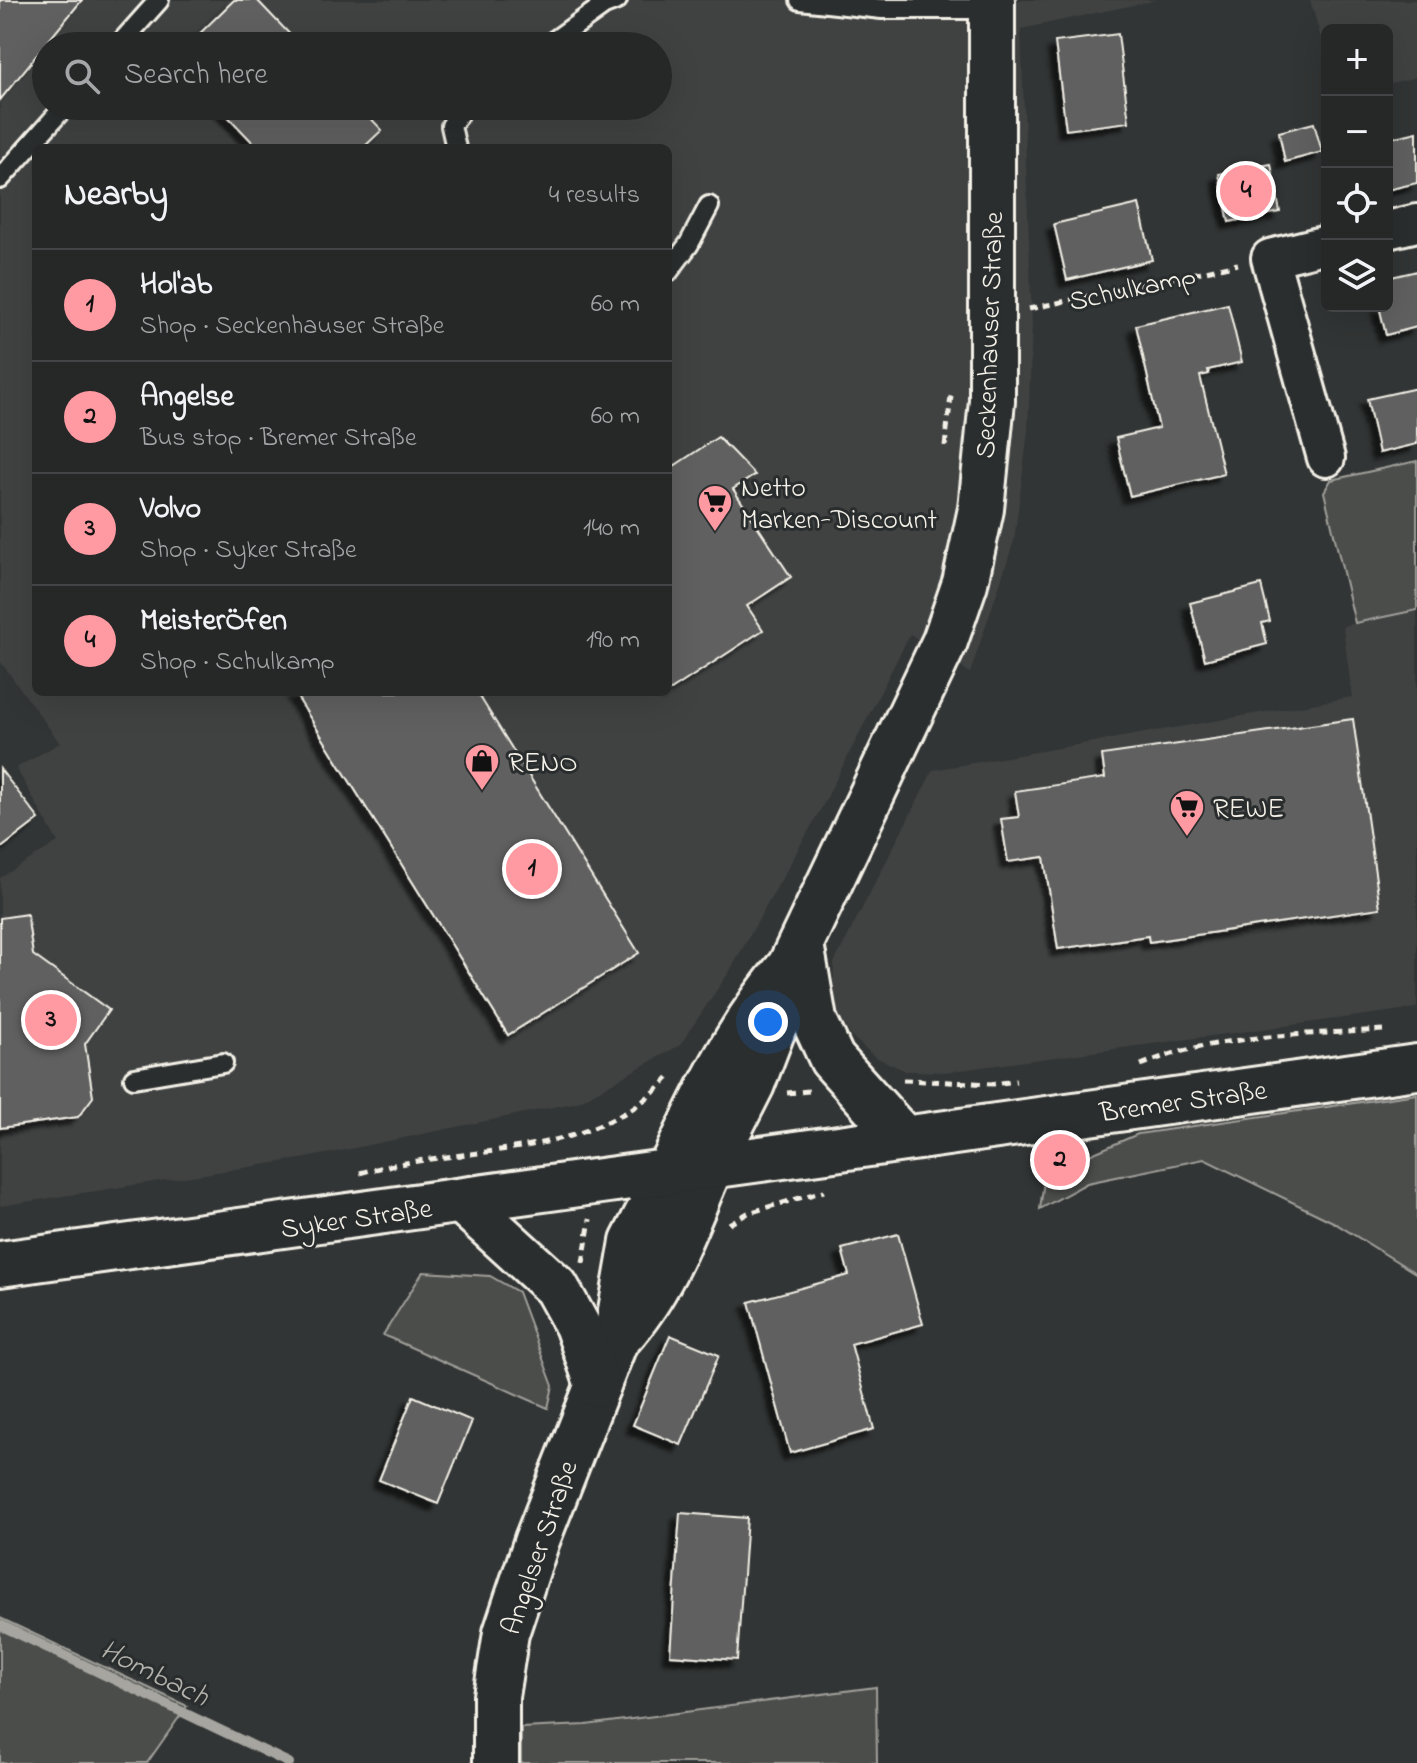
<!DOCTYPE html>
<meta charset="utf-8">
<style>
body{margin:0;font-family:"Indie Flower",sans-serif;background:#2e3030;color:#f1f3f6}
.controls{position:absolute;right:24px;top:24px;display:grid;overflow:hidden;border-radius:12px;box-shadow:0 8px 32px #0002}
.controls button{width:72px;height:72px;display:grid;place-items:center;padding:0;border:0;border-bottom:2px solid #424445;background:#262828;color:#f1f3f6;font:40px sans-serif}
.you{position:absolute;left:768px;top:1022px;width:28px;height:28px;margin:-20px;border:6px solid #fff;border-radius:50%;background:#1a73e8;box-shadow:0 0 0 12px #1a73e833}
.badge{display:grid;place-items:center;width:52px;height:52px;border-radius:50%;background:#ff9aa2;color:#111;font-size:26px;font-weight:700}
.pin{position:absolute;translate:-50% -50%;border:4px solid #fff;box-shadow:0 2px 8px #0006}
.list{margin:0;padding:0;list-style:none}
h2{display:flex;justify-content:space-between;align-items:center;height:104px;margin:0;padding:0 32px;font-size:34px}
h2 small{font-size:26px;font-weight:400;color:#a4a6a8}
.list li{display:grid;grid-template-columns:52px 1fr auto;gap:24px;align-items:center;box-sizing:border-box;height:112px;padding:0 32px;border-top:2px solid #424445}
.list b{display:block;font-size:30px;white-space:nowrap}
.list p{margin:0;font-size:26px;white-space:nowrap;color:#a4a6a8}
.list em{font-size:26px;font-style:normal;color:#a4a6a8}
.icon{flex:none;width:44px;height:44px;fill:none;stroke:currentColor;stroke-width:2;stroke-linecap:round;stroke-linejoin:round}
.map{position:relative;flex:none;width:1417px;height:1763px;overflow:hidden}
.search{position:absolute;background:#262828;box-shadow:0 8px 32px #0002;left:32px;top:32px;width:640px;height:88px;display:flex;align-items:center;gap:20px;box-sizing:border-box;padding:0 28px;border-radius:44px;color:#a4a6a8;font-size:30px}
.panel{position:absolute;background:#262828;box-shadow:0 8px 32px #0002;left:32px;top:144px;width:640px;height:552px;border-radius:12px}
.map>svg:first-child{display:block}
</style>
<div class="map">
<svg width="1417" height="1763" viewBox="0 0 1417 1763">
<defs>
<filter id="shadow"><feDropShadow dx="-7" dy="7" stdDeviation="2" flood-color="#0009"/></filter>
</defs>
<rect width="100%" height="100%" fill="#323535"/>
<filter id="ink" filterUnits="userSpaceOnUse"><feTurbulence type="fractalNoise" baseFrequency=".0125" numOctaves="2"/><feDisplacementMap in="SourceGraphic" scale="16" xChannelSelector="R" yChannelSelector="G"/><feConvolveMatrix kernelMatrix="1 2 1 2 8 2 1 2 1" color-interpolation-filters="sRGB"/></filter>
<g filter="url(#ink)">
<path fill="#404242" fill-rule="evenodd" d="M 0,0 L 1157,0 L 1021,29 L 1032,323 L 1028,431 L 1014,541 L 970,673 L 910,634 L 822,807 L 731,969 L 680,1045 L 578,1102 L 306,1158 L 0,1206 L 0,878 L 58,842 L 16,768 L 60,743 L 0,661 ZM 46,46 L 658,46 L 658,106 L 46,106 ZM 36,148 L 668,148 L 668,692 L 36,692 Z
M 1310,0 L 1417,0 L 1417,77 L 1387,84 L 1387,30 L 1327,30 L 1327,59 Z
M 1417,610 L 1417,1008 L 945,1072 L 906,1071 L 875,1057 L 850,1035 L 833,1001 L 834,963 L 933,770 L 1352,697 L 1343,626 Z"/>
<path fill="#4b4d4c" stroke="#a09f9a" stroke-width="2" d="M 1417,461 L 1417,610 L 1355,623 L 1324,492 L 1331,480 Z
M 1417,1094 L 1417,1274 L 1333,1222 L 1204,1159 L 1087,1183 L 1040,1209 L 1046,1167 L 1080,1159 L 1138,1134 Z
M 423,1272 L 490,1276 L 518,1292 L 553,1386 L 548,1408 L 383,1335 Z
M 0,1618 L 187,1706 L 147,1763 L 0,1763 Z
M 876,1687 L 877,1763 L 521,1763 L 521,1728 L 586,1725 Z"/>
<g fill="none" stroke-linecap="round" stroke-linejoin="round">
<path stroke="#a6a5a0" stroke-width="10" d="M 0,1625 L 289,1763"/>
</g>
<path fill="#5f605f" stroke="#f4f1e8" stroke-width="2" filter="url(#shadow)" d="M 0,0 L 82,0 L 0,100 Z
M 234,0 L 257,0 L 301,46 L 187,46 Z
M 1118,34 L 1129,122 L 1066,130 L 1055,42 Z
M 218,106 L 359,106 L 382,130 L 363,148 L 258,148 Z
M 1314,123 L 1322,152 L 1285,162 L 1279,132 Z
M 1417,132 L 1417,183 L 1387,190 L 1387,139 Z
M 1271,164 L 1280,212 L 1229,222 L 1219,174 Z
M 1139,204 L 1152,260 L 1067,280 L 1054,224 Z
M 1417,271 L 1417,327 L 1386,335 L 1379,306 L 1387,306 L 1387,278 Z
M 1228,304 L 1242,362 L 1208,370 L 1209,374 L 1200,376 L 1224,474 L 1130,496 L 1116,438 L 1159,428 L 1136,325 Z
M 1417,388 L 1417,444 L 1379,453 L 1367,399 Z
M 718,437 L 755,475 L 733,489 L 791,577 L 747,606 L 763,630 L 668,692 L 668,470 Z
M 1261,585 L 1270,621 L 1262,623 L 1267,644 L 1205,660 L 1190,603 Z
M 294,692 L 477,692 L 639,953 L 508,1035 Z
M 1353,719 L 1380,908 L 1149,942 L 1148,936 L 1058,949 L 1044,857 L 1008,862 L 1001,819 L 1019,817 L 1015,791 L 1105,778 L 1102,755 Z
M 0,769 L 39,819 L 0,849 Z
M 27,914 L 33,955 L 109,1010 L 85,1044 L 93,1097 L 78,1117 L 0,1128 L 0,918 Z
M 898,1234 L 923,1324 L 851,1344 L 874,1429 L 790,1453 L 749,1302 L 849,1275 L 842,1249 Z
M 670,1335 L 719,1355 L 681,1445 L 633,1425 Z
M 413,1396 L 472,1421 L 438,1504 L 379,1480 Z
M 680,1513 L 747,1518 L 737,1660 L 670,1655 Z"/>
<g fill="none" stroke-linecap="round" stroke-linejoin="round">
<defs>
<path id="lane" d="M 800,0 L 882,9 L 993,9
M 118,46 L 159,0
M 547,46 L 604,5 L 617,0
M 456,148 L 451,126 L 464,106
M 0,179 L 65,106
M 668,272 L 689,244 L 709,206
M 134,1078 L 223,1063"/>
<path id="street" d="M 1387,230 L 1417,223
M 1326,458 L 1270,258 L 1327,244"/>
<path id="secondary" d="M 621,1335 C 664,1288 686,1223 711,1165
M 496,1763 L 496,1696 L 506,1633 L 537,1540 L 616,1339 L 633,1242 L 670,1170"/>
<path id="primary" d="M 801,944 L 814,1020 L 832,1059 L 904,1139
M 711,1165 L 752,1084 L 786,995
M 670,1170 C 704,1097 737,1028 790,966 L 945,641 L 965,583 L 981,509 L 992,401 L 992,0
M 463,1202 L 556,1287 L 577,1325 L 598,1385
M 0,1264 C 472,1199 945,1134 1417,1067"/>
</defs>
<use href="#lane" stroke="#f4f1e8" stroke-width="24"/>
<use href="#street" stroke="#f4f1e8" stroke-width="42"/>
<use href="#secondary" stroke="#f4f1e8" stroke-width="50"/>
<use href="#primary" stroke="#f4f1e8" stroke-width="50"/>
<path stroke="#f4f1e8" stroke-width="5" stroke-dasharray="8 6" stroke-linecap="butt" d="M 1029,309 L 1238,264
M 945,446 L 951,396
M 1141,1065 C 1217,1034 1301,1035 1383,1030
M 903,1080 L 993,1084 L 1016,1081
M 787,1093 L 809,1091
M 360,1173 C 465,1143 593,1164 672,1074
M 729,1224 L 748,1213 L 824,1191
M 583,1263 L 590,1219"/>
<use href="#lane" stroke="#2a2d2e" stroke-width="18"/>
<use href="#street" stroke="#2a2d2e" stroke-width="36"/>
<use href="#secondary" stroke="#2a2d2e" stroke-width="44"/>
<use href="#primary" stroke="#2a2d2e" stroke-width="44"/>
</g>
</g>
<defs>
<symbol id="supermarket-pin" viewBox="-11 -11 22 30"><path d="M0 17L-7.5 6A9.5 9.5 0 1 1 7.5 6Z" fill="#ff9aa2" stroke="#2a2d2e"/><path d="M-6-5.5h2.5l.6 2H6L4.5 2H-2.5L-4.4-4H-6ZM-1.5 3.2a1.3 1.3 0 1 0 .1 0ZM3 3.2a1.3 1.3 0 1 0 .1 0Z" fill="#111"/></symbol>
<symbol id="shop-pin" viewBox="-11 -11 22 30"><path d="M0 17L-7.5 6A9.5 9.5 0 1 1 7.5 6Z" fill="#ff9aa2" stroke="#2a2d2e"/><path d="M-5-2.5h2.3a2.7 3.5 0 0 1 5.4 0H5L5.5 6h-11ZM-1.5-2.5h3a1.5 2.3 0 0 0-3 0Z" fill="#111"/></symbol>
</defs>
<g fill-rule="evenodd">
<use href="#supermarket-pin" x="695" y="482" width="40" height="54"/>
<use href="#shop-pin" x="462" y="741" width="40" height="54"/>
<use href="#supermarket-pin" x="1167" y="787" width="40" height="54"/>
</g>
<g text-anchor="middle" stroke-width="6" stroke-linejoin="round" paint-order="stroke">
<g font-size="28" fill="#f4f1e8" stroke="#2a2d2e">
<text transform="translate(1132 287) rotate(-12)" y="10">Schulkamp</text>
<text transform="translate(988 335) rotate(-88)" y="10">Seckenhauser Straße</text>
<text transform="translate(1183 1100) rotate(-8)" y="10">Bremer Straße</text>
<text transform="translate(356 1217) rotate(-8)" y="10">Syker Straße</text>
<text transform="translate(538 1547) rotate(-71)" y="10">Angelser Straße</text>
</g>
<g font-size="28" fill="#f4f1e8" stroke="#2a2d2e" text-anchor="start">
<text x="741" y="496">Netto<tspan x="741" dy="32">Marken-Discount</tspan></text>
<text x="508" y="771">RENO</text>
<text x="1213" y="817">REWE</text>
</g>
<g font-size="30" font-style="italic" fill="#b3b2ac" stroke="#2a2d2e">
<text transform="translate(155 1672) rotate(26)" y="10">Hombach</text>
</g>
</g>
</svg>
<div class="controls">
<button>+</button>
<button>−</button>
<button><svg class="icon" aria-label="locate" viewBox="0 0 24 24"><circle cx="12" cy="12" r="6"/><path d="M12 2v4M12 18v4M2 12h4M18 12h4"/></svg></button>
<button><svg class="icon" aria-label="layers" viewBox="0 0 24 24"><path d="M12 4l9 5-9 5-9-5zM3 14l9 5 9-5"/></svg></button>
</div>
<div class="you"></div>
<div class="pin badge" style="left:532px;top:869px">1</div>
<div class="pin badge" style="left:1060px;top:1160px">2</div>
<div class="pin badge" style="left:51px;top:1020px">3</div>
<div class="pin badge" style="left:1246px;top:191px">4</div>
<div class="search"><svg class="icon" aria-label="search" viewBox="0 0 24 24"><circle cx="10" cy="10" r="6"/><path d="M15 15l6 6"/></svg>Search here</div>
<section class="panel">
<h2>Nearby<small>4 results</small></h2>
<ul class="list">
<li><span class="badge">1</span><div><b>Hol'ab</b><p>Shop · Seckenhauser Straße</p></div><em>60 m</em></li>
<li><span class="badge">2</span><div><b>Angelse</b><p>Bus stop · Bremer Straße</p></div><em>60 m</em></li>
<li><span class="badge">3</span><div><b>Volvo</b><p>Shop · Syker Straße</p></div><em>140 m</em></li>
<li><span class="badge">4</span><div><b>MeisterÖfen</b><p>Shop · Schulkamp</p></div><em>190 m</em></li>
</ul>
</section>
</div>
